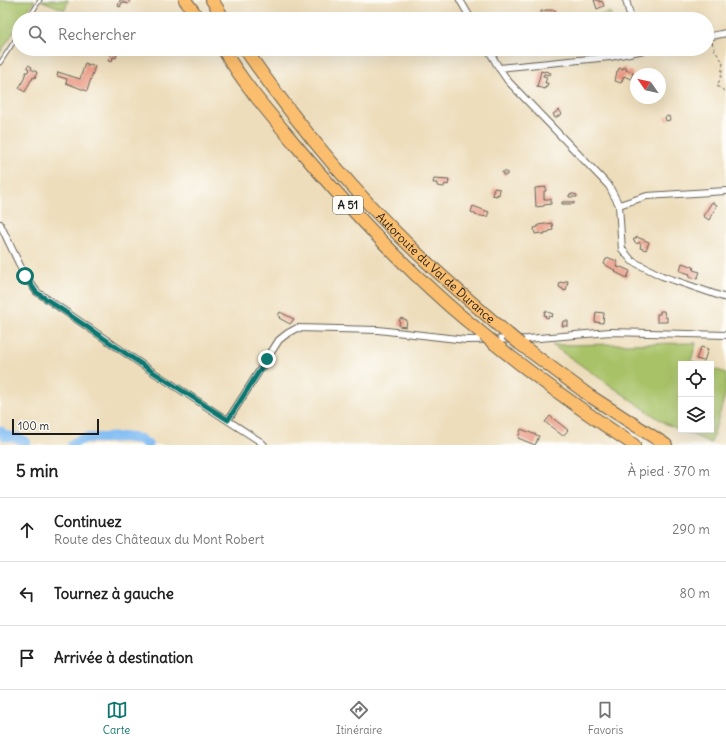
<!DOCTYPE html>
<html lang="fr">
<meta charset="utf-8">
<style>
body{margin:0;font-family:Delius,sans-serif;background:#f6f6f6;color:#222}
.controls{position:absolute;right:12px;bottom:12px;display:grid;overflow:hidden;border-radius:0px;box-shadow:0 4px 16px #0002}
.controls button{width:36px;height:36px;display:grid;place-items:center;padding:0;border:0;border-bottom:1px solid #e0e0e0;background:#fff;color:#222;font:20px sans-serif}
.compass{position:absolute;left:630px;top:68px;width:36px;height:36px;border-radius:50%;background:#fff;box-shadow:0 4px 16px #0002;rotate:304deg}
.scale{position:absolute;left:12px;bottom:10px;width:87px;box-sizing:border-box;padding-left:4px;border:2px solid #1c1c1c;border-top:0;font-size:11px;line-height:14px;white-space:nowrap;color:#1c1c1c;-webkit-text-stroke:3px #fdfcf7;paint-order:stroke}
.stop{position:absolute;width:12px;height:12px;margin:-9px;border:3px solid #0f766e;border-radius:50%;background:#fff}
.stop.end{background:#0f766e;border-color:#fff;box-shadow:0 1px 4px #0008}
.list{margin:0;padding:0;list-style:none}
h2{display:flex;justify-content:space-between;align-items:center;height:52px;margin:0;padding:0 16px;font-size:17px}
h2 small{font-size:13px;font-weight:400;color:#767676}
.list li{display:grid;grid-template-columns:26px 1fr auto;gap:12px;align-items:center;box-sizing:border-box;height:64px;padding:0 16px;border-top:1px solid #e0e0e0}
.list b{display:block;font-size:15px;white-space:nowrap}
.list p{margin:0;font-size:13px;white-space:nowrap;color:#767676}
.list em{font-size:13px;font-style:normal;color:#767676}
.icon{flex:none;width:22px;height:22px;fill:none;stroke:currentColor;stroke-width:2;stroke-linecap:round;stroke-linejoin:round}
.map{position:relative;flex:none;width:726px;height:445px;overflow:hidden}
.search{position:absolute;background:#fff;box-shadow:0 4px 16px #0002;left:12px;right:12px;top:12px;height:44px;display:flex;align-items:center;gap:10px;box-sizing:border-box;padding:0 14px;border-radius:22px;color:#767676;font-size:15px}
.sheet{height:244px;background:#fff}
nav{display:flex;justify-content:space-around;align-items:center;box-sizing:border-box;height:56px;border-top:1px solid #e0e0e0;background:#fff;font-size:11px;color:#767676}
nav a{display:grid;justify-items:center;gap:2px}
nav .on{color:#0f766e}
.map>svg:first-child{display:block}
</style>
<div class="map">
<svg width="726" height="445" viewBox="0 0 726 445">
<rect width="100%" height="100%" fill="#fdfcf7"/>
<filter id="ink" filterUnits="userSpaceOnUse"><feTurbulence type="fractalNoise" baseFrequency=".025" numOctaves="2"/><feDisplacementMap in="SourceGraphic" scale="8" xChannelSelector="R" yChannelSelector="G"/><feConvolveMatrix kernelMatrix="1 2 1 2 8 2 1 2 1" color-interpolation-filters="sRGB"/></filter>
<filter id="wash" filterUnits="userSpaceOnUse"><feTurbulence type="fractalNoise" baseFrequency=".012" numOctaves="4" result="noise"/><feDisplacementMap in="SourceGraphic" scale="16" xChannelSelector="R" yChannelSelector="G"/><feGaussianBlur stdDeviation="0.9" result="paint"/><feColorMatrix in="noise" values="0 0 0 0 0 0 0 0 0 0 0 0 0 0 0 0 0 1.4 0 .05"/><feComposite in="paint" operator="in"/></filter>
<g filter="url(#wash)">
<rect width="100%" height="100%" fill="#edddbb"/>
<path fill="#a8c268" stroke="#626f42" d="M 0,0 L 35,0 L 22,19 L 19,19 L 19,24 L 0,53 Z
M 40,0 L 68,0 L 65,10 Z
M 610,12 L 612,19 L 596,19 L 596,16 Z
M 696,343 L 691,361 L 699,364 L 681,364 L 681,430 L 711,430 L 711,368 L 726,373 L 726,392 L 711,443 L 666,424 L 552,345 Z"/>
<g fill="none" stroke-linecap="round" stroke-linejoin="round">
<path stroke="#82bdf4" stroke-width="10" d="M 0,431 L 5,436 L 18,438 L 26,442 L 26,445
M 72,445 L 74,443 L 85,438 L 104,438 L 123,437 L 140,439 L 148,445"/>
</g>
<g id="blocks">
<path fill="#e99681" d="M 120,0 L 130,0 L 128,4 L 122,2 L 120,7 L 118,6 Z
M 594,0 L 599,0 L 599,2 L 602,1 L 604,6 L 597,9 Z
M 545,10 L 555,10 L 555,18 L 541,19 L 541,11 L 545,11 Z
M 111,53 L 117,55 L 116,58 L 113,57 L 112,62 L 108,61 Z
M 85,63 L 88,64 L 87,66 L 89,66 L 90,64 L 95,66 L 87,91 L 66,83 L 67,79 L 57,76 L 58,72 L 80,79 Z
M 28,65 L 32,67 L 31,69 L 37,72 L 35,78 L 33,77 L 32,80 L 31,80 L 25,92 L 19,88 L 23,81 L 26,72 L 28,72 L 29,69 L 27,68 Z
M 624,67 L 626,68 L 626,70 L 633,72 L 631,79 L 624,76 L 621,83 L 615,81 L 617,71 L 618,71 L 619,68 L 623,69 Z
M 541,71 L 544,72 L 545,71 L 551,73 L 550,75 L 544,74 L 543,76 L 547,77 L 545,83 L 548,83 L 547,87 L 545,87 L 545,89 L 537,87 Z
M 559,110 L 562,114 L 555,118 L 553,114 Z
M 669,116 L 670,120 L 666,121 L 665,117 Z
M 502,172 L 507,172 L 507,175 L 503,175 Z
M 434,179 L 449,180 L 448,185 L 445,184 L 444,187 L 437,186 L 437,183 L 433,183 Z
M 546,187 L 546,191 L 544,191 L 544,199 L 551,199 L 551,204 L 544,205 L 544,206 L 536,207 L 535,188 Z
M 494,188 L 500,189 L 499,195 L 497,194 L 497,196 L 492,195 Z
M 573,194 L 577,195 L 577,197 L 569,197 L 569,195 Z
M 562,202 L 574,202 L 574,204 L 562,204 Z
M 712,202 L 717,205 L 709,220 L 703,216 Z
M 473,206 L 489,212 L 487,217 L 475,215 L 475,214 L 471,212 Z
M 552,223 L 553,230 L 549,231 L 549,232 L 544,233 L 545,234 L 541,234 L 541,233 L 535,234 L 534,228 L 538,227 L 538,225 Z
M 637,237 L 649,242 L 646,250 L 640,248 L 641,245 L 639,242 L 637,244 L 633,240 Z
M 609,258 L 617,261 L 616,264 L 618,265 L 617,267 L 620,268 L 621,267 L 630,271 L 627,278 L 615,272 L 616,271 L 604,264 L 606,259 L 608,259 Z
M 682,263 L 694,267 L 693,270 L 700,272 L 697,279 L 689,277 L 690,274 L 680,271 Z
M 565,281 L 568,281 L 566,291 L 563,290 L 563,289 L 559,287 L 560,282 L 564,283 Z
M 545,311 L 553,314 L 552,317 L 549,316 L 548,318 L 545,317 L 546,315 L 544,315 Z
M 660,311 L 664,311 L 665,317 L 667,317 L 667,322 L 657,322 L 657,314 L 660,314 Z
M 280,312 L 294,319 L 291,323 L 290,324 L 279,318 L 280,317 L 278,316 Z
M 596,312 L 604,313 L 603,323 L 595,322 Z
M 400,318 L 407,320 L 406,327 L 399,326 Z
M 563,321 L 568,321 L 568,326 L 562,326 Z
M 701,347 L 708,349 L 704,361 L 696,359 Z
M 550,416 L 568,430 L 563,436 L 545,422 Z
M 521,429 L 539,436 L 535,445 L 518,438 Z"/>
</g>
</g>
<g filter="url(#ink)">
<use href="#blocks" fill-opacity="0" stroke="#656054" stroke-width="1"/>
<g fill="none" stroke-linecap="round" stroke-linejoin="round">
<defs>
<path id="lane" d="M 28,19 L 40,0
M 0,63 L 19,34"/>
<path id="street" d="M 460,0 L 471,19
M 626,0 L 631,19
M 707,37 L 726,33
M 488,49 L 499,68 L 508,81 L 609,186 L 619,205 L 621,236 L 622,249 L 632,261 L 662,276 L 726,298
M 499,68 L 610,57 L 649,49
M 619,205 L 647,196 L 726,191
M 0,224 L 25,276 L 37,292 L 150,370 L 261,442 L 264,445
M 228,420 L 279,340 L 288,333 L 297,328 L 378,330 L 466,340 L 528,339 L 610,332 L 726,335"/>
<g id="highway">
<path d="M 185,0 L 199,19"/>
<path d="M 212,0 L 224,19"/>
<path d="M 223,49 C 243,83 269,113 294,143 C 341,199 390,253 445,302 C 457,313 471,324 484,335"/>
<path id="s1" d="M 245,49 C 296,123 354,193 419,255 C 448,282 478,308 508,334"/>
<path d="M 495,344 C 539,380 586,413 634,445"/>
<path d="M 520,344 L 590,396 L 666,445"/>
</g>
</defs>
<use href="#lane" stroke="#656054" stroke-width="5"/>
<use href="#street" stroke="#656054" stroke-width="8"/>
<use href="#highway" stroke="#656054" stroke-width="14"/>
<path stroke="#656054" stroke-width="1" stroke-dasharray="3 3" stroke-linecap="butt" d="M 712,42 L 715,51 L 723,62 L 721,77 L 717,86 L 726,92"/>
<use href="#lane" stroke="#fff" stroke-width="3"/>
<use href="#street" stroke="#fff" stroke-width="6"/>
<use href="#highway" stroke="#fbbe6e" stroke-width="12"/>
<defs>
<path id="highway-bridge" d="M 508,334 L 520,344
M 484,335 L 495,344"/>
</defs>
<use href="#highway-bridge" stroke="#656054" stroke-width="14" stroke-linecap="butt"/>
<use href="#highway-bridge" stroke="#fbbe6e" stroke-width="12"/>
</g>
</g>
<g fill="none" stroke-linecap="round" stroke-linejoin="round" filter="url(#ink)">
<path stroke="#0f766e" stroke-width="5" d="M 25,276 L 36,292 L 150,370 L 228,420 L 267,359"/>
</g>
<g text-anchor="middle" stroke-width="3.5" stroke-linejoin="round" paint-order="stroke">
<rect fill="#fdfcf7" stroke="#605f5e" stroke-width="1" x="333" y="196" width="30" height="18" rx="3"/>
<g font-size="11" font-weight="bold" fill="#1c1c1c">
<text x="348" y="209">A 51</text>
</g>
<g font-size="12" fill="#1c1c1c" stroke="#fdfcf7">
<text dy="4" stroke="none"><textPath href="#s1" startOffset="291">Autoroute du Val de Durance</textPath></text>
</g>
</g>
</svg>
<div class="controls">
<button><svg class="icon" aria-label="locate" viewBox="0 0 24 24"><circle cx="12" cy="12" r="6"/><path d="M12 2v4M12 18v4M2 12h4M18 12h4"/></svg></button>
<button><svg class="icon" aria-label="layers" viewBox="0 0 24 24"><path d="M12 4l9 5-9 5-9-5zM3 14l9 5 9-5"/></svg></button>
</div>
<svg class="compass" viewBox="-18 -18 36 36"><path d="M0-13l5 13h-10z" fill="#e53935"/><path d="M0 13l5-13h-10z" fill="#767676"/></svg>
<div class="scale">100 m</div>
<div class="stop" style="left:25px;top:276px"></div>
<div class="stop end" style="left:267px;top:359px"></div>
<div class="search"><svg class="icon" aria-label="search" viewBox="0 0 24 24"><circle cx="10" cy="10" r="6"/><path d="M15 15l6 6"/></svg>Rechercher</div>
</div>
<section class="sheet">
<h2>5 min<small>À pied · 370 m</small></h2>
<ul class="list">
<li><svg class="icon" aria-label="ahead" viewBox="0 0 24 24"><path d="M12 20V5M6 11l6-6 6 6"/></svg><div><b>Continuez</b><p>Route des Châteaux du Mont Robert</p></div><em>290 m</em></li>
<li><svg class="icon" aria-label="left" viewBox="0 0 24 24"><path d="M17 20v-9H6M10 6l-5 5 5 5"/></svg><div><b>Tournez à gauche</b></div><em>80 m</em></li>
<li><svg class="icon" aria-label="arrive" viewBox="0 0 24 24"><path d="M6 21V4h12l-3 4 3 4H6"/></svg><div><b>Arrivée à destination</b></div></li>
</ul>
</section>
<nav>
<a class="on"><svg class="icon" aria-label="map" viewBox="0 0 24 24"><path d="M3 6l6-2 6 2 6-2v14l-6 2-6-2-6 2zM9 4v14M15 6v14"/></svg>Carte</a>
<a><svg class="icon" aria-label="directions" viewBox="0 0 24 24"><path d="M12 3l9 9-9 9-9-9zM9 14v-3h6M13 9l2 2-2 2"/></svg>Itinéraire</a>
<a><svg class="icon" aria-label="saved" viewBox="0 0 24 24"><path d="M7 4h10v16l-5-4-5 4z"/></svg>Favoris</a>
</nav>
